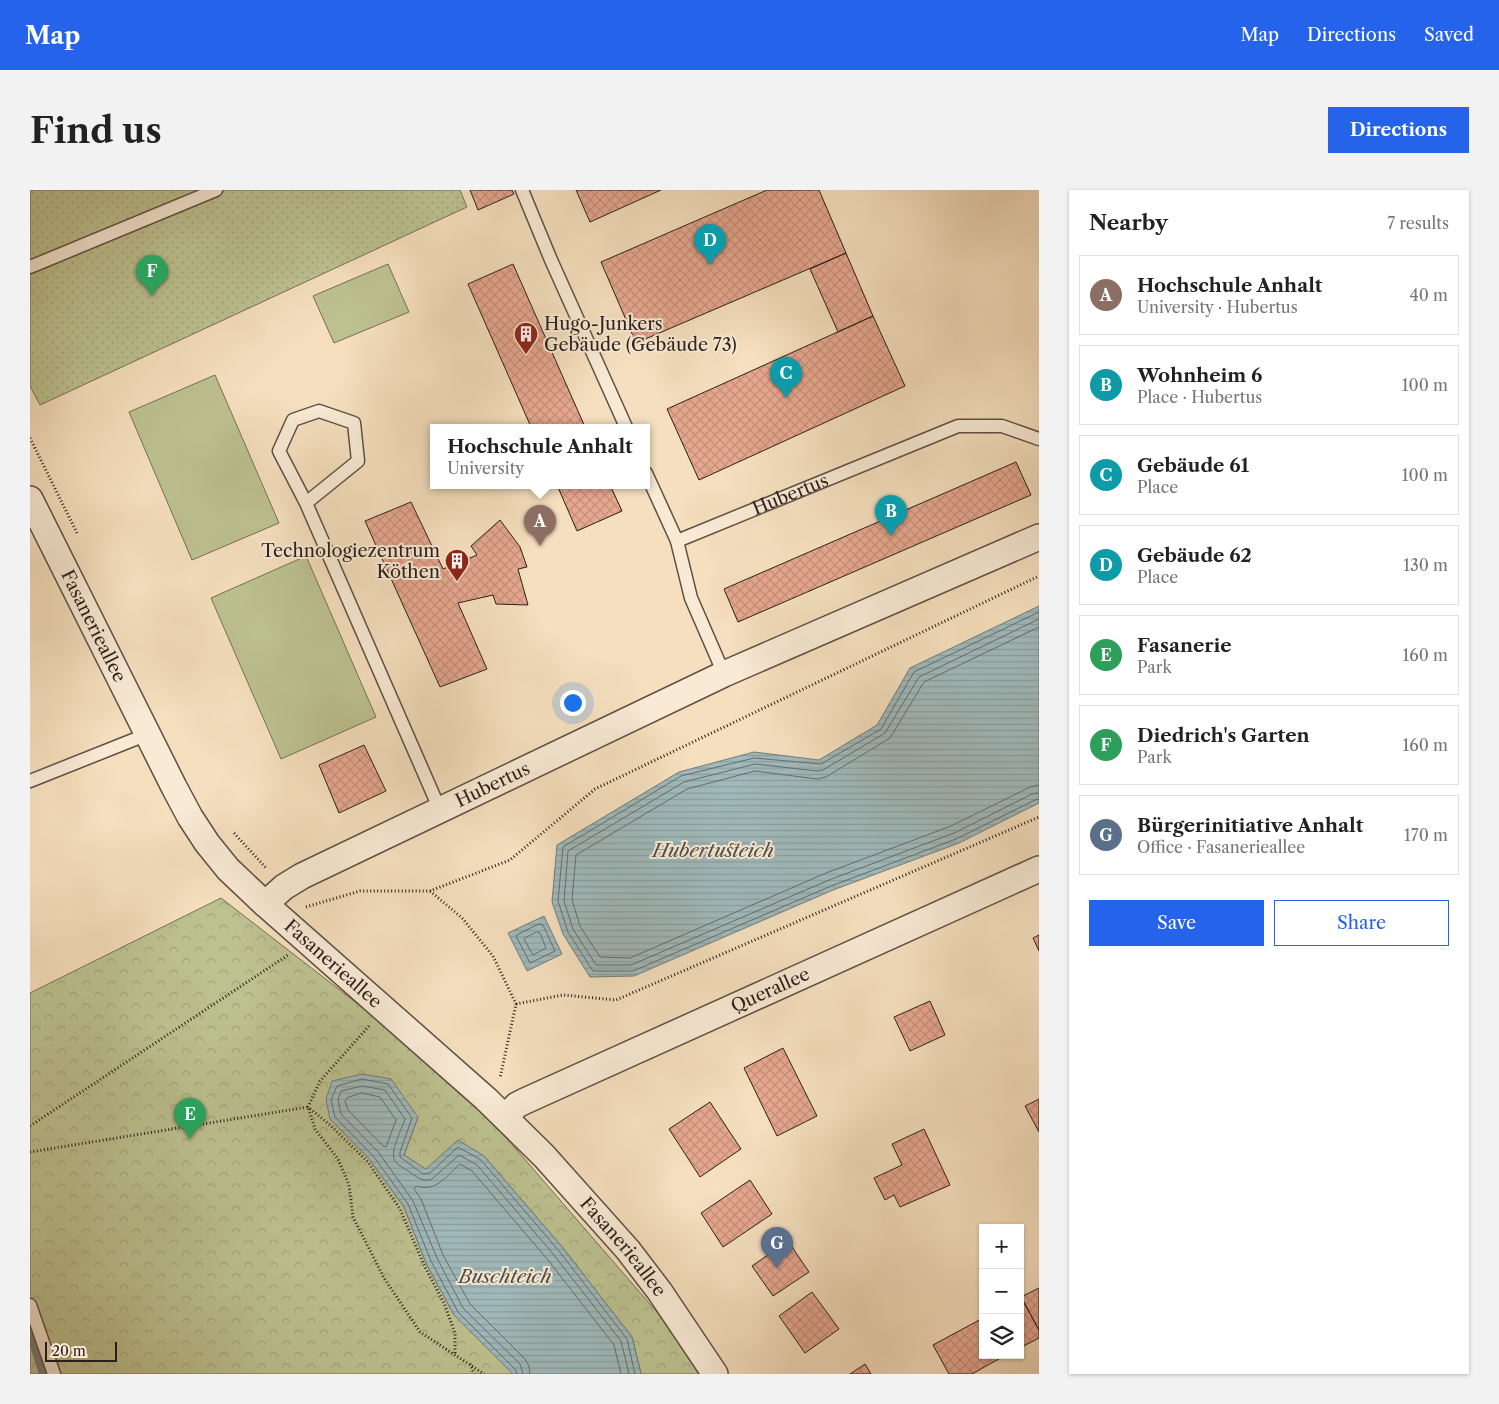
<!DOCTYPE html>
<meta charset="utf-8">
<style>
body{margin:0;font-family:"Libre Caslon Text",serif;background:#f2f2f2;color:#222}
.controls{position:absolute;right:15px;bottom:15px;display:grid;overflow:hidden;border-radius:0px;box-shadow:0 1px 4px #0004}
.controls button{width:45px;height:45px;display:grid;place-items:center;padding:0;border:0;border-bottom:1px solid #e0e0e0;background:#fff;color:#222;font:25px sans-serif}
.scale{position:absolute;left:15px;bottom:12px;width:72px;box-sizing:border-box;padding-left:5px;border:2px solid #2b1f1a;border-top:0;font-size:14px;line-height:18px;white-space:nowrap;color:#2b1f1a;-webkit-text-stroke:4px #f8ead5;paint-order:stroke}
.you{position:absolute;left:542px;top:512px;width:18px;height:18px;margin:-12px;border:4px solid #fff;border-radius:50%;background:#1a73e8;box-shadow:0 0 0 8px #1a73e833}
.badge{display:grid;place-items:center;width:32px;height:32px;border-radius:50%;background:#2563eb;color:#fff;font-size:16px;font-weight:700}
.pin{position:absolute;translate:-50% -41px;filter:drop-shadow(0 1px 2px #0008)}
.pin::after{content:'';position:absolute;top:26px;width:18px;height:15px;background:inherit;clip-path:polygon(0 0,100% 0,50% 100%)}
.popup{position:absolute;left:400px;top:234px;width:220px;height:65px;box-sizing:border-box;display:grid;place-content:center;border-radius:0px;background:#fff;filter:drop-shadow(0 1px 4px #0005);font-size:16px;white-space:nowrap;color:#767676}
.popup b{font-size:19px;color:#222}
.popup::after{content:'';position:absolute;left:50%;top:100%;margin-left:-10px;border:10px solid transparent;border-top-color:#fff}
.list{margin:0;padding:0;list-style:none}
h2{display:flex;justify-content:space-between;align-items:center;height:65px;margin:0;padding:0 20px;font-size:21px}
h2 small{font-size:16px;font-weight:400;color:#767676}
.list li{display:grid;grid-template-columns:32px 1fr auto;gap:15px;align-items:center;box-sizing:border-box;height:80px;margin:0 10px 10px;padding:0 10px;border:1px solid #e0e0e0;border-radius:0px}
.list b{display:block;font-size:19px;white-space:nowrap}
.list p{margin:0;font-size:16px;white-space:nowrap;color:#767676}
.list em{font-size:16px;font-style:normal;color:#767676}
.actions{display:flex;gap:10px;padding:15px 20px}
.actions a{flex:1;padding:11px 0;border:1px solid #2563eb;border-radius:0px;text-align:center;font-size:18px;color:#2563eb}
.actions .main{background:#2563eb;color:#fff}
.icon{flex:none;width:28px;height:28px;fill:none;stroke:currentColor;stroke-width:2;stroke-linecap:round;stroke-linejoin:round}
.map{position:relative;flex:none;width:1009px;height:1184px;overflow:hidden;border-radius:0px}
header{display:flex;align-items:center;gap:30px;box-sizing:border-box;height:70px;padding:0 25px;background:#2563eb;color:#fff}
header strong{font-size:24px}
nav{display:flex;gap:28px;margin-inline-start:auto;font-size:18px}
.intro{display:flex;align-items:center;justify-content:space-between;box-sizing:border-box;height:120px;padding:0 30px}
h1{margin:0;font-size:35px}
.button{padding:12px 22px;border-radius:0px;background:#2563eb;color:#fff;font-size:18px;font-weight:700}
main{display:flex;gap:30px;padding:0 30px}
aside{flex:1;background:#fff;border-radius:0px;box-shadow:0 1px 4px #0004}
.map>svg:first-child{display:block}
</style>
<header>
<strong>Map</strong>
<nav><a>Map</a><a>Directions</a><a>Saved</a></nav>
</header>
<div class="intro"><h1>Find us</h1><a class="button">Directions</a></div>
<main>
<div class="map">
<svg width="1009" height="1184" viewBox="0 0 1009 1184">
<defs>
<pattern id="forest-crowns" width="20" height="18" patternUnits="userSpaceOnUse" patternTransform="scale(1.25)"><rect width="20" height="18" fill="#bdc190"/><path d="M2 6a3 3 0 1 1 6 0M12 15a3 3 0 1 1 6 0" fill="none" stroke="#a3a57c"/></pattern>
<pattern id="garden-dots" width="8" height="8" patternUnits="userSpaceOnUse" patternTransform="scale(1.25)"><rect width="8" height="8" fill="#bdc190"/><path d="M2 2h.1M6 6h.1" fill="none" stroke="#a3a57c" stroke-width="1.8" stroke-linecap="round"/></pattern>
<pattern id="water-rules" width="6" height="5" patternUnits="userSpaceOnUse" patternTransform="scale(1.25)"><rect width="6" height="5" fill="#a0babc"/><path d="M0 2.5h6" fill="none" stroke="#8a9fa1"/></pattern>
<pattern id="building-cross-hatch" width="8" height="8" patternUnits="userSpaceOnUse" patternTransform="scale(1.25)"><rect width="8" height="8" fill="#e6a78f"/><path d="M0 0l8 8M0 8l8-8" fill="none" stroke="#c58f7b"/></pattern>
</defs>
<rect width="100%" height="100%" fill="#f5dfbe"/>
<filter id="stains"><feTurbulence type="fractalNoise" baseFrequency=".004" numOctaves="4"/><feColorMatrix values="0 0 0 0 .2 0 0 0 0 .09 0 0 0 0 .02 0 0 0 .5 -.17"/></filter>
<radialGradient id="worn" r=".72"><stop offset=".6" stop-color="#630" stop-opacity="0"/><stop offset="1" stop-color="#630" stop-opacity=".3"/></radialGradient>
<path fill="#bdc190" stroke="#747055" d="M 358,74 L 379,122 L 304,153 L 283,106 Z
M 185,185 L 249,333 L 162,370 L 99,222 Z
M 276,366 L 346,527 L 251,569 L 181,408 Z"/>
<path fill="url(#forest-crowns)" stroke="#747055" d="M 191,708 L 386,859 L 460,929 L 632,1128 L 669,1184 L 611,1184 L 602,1147 L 533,1058 L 454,966 L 396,980 L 374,965 L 388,927 L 300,929 L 340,970 L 374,1017 L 396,1073 L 424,1125 L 483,1184 L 0,1184 L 0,803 Z"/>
<path fill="url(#garden-dots)" stroke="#747055" d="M 0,0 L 430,0 L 437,17 L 10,215 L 0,196 Z"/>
<path fill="url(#water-rules)" stroke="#717c7b" d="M 1009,416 L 1009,613 L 929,653 L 803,700 L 604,786 L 560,787 L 533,744 L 522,712 L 527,655 L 649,582 L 724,562 L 789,570 L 847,535 L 880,478 Z
M 514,726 L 532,764 L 497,781 L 478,743 Z
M 332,884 L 361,889 L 388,927 L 374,965 L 396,979 L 428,950 L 454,966 L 533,1058 L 602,1147 L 611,1184 L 483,1184 L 424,1125 L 396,1073 L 374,1017 L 340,970 L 300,929 L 296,909 L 302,891 Z"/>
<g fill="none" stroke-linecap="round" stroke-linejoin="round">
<path stroke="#666c6b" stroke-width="1" d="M 1009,422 L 884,482 L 851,539 L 791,574 L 724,568 L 651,586 L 533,657 L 528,711 L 538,742 L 563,781 L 603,781 L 801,696 L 926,649 L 1005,610 L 1009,609
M 1009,429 L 889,487 L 855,543 L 793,580 L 787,581 L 725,574 L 654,592 L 538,661 L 534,711 L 543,739 L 566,775 L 601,775 L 799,690 L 924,643 L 1002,604 L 1009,603
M 1009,437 L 894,492 L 860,548 L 796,587 L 787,589 L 725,581 L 657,599 L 546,665 L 542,710 L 550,736 L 570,767 L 600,768 L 796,683 L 921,636 L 1000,597 L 1009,595
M 509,734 L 513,735 L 525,761 L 500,773 L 486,746 Z
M 507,742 L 510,743 L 516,758 L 503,765 L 494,749 Z
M 332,903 L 350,907 L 366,930 L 356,957 L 353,956 L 318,920 L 315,911 L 317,908 Z
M 487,1184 L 485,1179 L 428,1122 L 401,1071 L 378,1014 L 344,967 L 305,927 L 301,910 L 307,896 L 332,889 L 358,894 L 382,928 L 370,962 L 370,967 L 393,984 L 400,983 L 428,957 L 451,970 L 529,1061 L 597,1149 L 605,1184
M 493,1184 L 490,1174 L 433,1118 L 407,1068 L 383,1011 L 349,963 L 311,924 L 308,910 L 311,901 L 332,896 L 355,900 L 375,929 C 372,939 359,962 365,971 C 368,976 376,979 381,983 C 388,988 393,992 402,989 L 429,965 L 447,975 L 524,1065 L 591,1151 L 599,1184
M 500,1184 L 499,1176 L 495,1169 L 440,1114 L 413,1065 L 391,1009 L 384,999 L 386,996 C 407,1002 415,987 430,974 L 442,981 L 518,1070 L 584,1155 L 591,1184"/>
<path stroke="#717c7b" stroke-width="8" d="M 0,1143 L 13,1184"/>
</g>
<path fill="url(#building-cross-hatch)" stroke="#2b1f1a" d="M 440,0 L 482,0 L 484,4 L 448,20 Z
M 546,0 L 631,0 L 560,32 Z
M 737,0 L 789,0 L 816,63 L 606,153 L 571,72 Z
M 816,63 L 843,126 L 808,142 L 780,79 Z
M 483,74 L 555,237 L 501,237 L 438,94 Z
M 843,126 L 875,196 L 669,290 L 637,219 Z
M 986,272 L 1001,305 L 708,432 L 694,399 Z
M 527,295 L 580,295 L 592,321 L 547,341 Z
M 381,312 L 413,379 L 447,365 L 441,356 L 470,330 L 490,357 L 497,377 L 488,379 L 498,415 L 466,414 L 463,405 L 428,413 L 457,479 L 410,497 L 335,331 Z
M 334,555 L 356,601 L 309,623 L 289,575 Z
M 1009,745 L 1009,761 L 1003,748 Z
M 900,811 L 915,845 L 880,861 L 864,827 Z
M 753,858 L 787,926 L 747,946 L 714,878 Z
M 1009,909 L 1009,942 L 995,916 Z
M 680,912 L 711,959 L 670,987 L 639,939 Z
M 894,939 L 920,995 L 870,1017 L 864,1005 L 855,1010 L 844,988 L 872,975 L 862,954 Z
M 720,990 L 742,1024 L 693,1057 L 671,1023 Z
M 758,1051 L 779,1082 L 743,1106 L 722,1076 Z
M 1009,1098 L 1009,1140 L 991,1107 Z
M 782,1102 L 809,1139 L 775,1163 L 749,1126 Z
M 991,1107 L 1009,1140 L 1009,1148 L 990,1158 Z
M 953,1128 L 953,1165 L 976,1165 L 942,1184 L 919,1184 L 903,1155 Z
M 835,1174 L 841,1184 L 820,1184 Z"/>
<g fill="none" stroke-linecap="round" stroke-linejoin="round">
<defs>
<g id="lane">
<path d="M 492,0 L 521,70 L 596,237"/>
<path d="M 0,77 L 186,0"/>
<path d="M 616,283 L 647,351"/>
<path d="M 276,313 L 249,261 L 263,230 L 289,221 L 324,233 L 328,271 L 276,313 L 410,620"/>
<path id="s1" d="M 694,484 L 661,408 L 647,351 L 928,236 L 972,236 L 1009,249"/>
<path d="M 0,591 L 118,544"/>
<path d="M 0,1115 L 24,1184"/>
</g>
<g id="street">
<path id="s2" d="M 0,309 L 144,597 L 160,627 L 177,653 L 198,679 L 235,714 L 456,909 L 514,966 L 598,1060 L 630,1102 L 685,1184"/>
<path id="s3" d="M 235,714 L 254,697 L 272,686 L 694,484 L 1009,347"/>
<path id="s4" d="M 475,927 L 487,915 L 495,911 L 1009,679"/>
</g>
</defs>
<use href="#lane" stroke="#5e4f43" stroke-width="15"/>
<use href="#street" stroke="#5e4f43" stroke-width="28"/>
<path stroke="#2b1f1a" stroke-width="3" stroke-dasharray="1 2.5" stroke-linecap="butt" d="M 0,248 L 47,343
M 204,643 L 237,679
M 400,701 L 432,728 L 463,766 L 486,814 L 470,888
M 276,717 L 330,701 L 400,701 L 480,670 L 565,599 L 1009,386
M 486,814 L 533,805 L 586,810 L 1009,627
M 339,836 L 290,891 L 278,917 L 300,935 L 338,972 L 370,1019 L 394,1075 L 414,1113 L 425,1143 L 425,1165
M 0,936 L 258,765
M 0,962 L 278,917 L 285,939 L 308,969 L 319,995 L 323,1027 L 354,1088 L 390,1142 L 454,1184
M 440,1174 L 444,1184"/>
<use href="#lane" stroke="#f8ead5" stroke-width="12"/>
<use href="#street" stroke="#f8ead5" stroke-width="25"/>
</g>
<defs>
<symbol id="building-pin" viewBox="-11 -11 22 30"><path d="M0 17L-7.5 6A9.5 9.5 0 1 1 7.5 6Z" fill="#8f2418" stroke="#f8ead5"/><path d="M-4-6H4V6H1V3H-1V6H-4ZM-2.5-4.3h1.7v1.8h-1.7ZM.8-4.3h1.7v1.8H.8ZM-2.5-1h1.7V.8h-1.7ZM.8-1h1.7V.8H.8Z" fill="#fff"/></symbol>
</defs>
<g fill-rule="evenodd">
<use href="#building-pin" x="482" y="130" width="28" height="38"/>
<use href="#building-pin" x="413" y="357" width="28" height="38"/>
</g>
<g text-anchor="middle" stroke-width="4" stroke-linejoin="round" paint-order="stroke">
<g font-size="18" fill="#2b1f1a" stroke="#f8ead5" text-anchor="start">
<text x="514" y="140">Hugo-Junkers<tspan x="514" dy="21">Gebäude (Gebäude 73)</tspan></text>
<text x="410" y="367" text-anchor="end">Technologiezentrum<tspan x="410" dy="21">Köthen</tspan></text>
</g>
<g font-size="18" fill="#2b1f1a" stroke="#f8ead5">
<text dy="6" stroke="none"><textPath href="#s1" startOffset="264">Hubertus</textPath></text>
<text dy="6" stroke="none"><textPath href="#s2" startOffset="142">Fasanerieallee</textPath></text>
<text dy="6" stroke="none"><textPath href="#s3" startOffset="258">Hubertus</textPath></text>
<text dy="6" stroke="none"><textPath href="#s2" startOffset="562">Fasanerieallee</textPath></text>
<text dy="6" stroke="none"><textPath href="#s4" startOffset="295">Querallee</textPath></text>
<text dy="6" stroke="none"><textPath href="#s2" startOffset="968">Fasanerieallee</textPath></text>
</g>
<g font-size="19" font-style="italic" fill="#4e4e4b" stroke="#f8ead5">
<text x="683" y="667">Hubertusteich</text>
<text x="475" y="1093">Buschteich</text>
</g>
</g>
<rect width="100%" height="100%" filter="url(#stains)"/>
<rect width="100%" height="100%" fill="url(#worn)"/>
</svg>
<div class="controls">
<button>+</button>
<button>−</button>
<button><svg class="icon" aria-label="layers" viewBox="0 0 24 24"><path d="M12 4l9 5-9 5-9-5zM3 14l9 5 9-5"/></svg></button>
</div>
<div class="scale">20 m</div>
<div class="you"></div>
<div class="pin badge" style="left:510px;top:356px;background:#8d6e63">A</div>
<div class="popup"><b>Hochschule Anhalt</b>University</div>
<div class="pin badge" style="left:861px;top:346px;background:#0f9aa8">B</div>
<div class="pin badge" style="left:756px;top:208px;background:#0f9aa8">C</div>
<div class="pin badge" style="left:680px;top:75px;background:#0f9aa8">D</div>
<div class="pin badge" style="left:160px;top:949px;background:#2e9e5b">E</div>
<div class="pin badge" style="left:122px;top:106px;background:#2e9e5b">F</div>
<div class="pin badge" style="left:747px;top:1078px;background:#5c6f8a">G</div>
</div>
<aside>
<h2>Nearby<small>7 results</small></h2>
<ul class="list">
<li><span class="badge" style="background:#8d6e63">A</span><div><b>Hochschule Anhalt</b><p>University · Hubertus</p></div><em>40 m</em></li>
<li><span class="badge" style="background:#0f9aa8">B</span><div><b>Wohnheim 6</b><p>Place · Hubertus</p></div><em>100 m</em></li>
<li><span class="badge" style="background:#0f9aa8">C</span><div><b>Gebäude 61</b><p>Place</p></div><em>100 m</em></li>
<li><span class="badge" style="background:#0f9aa8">D</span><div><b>Gebäude 62</b><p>Place</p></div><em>130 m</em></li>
<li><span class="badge" style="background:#2e9e5b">E</span><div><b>Fasanerie</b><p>Park</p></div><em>160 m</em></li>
<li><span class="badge" style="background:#2e9e5b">F</span><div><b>Diedrich's Garten</b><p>Park</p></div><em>160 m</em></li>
<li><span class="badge" style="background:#5c6f8a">G</span><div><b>Bürgerinitiative Anhalt</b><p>Office · Fasanerieallee</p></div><em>170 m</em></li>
</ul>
<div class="actions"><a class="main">Save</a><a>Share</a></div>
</aside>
</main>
